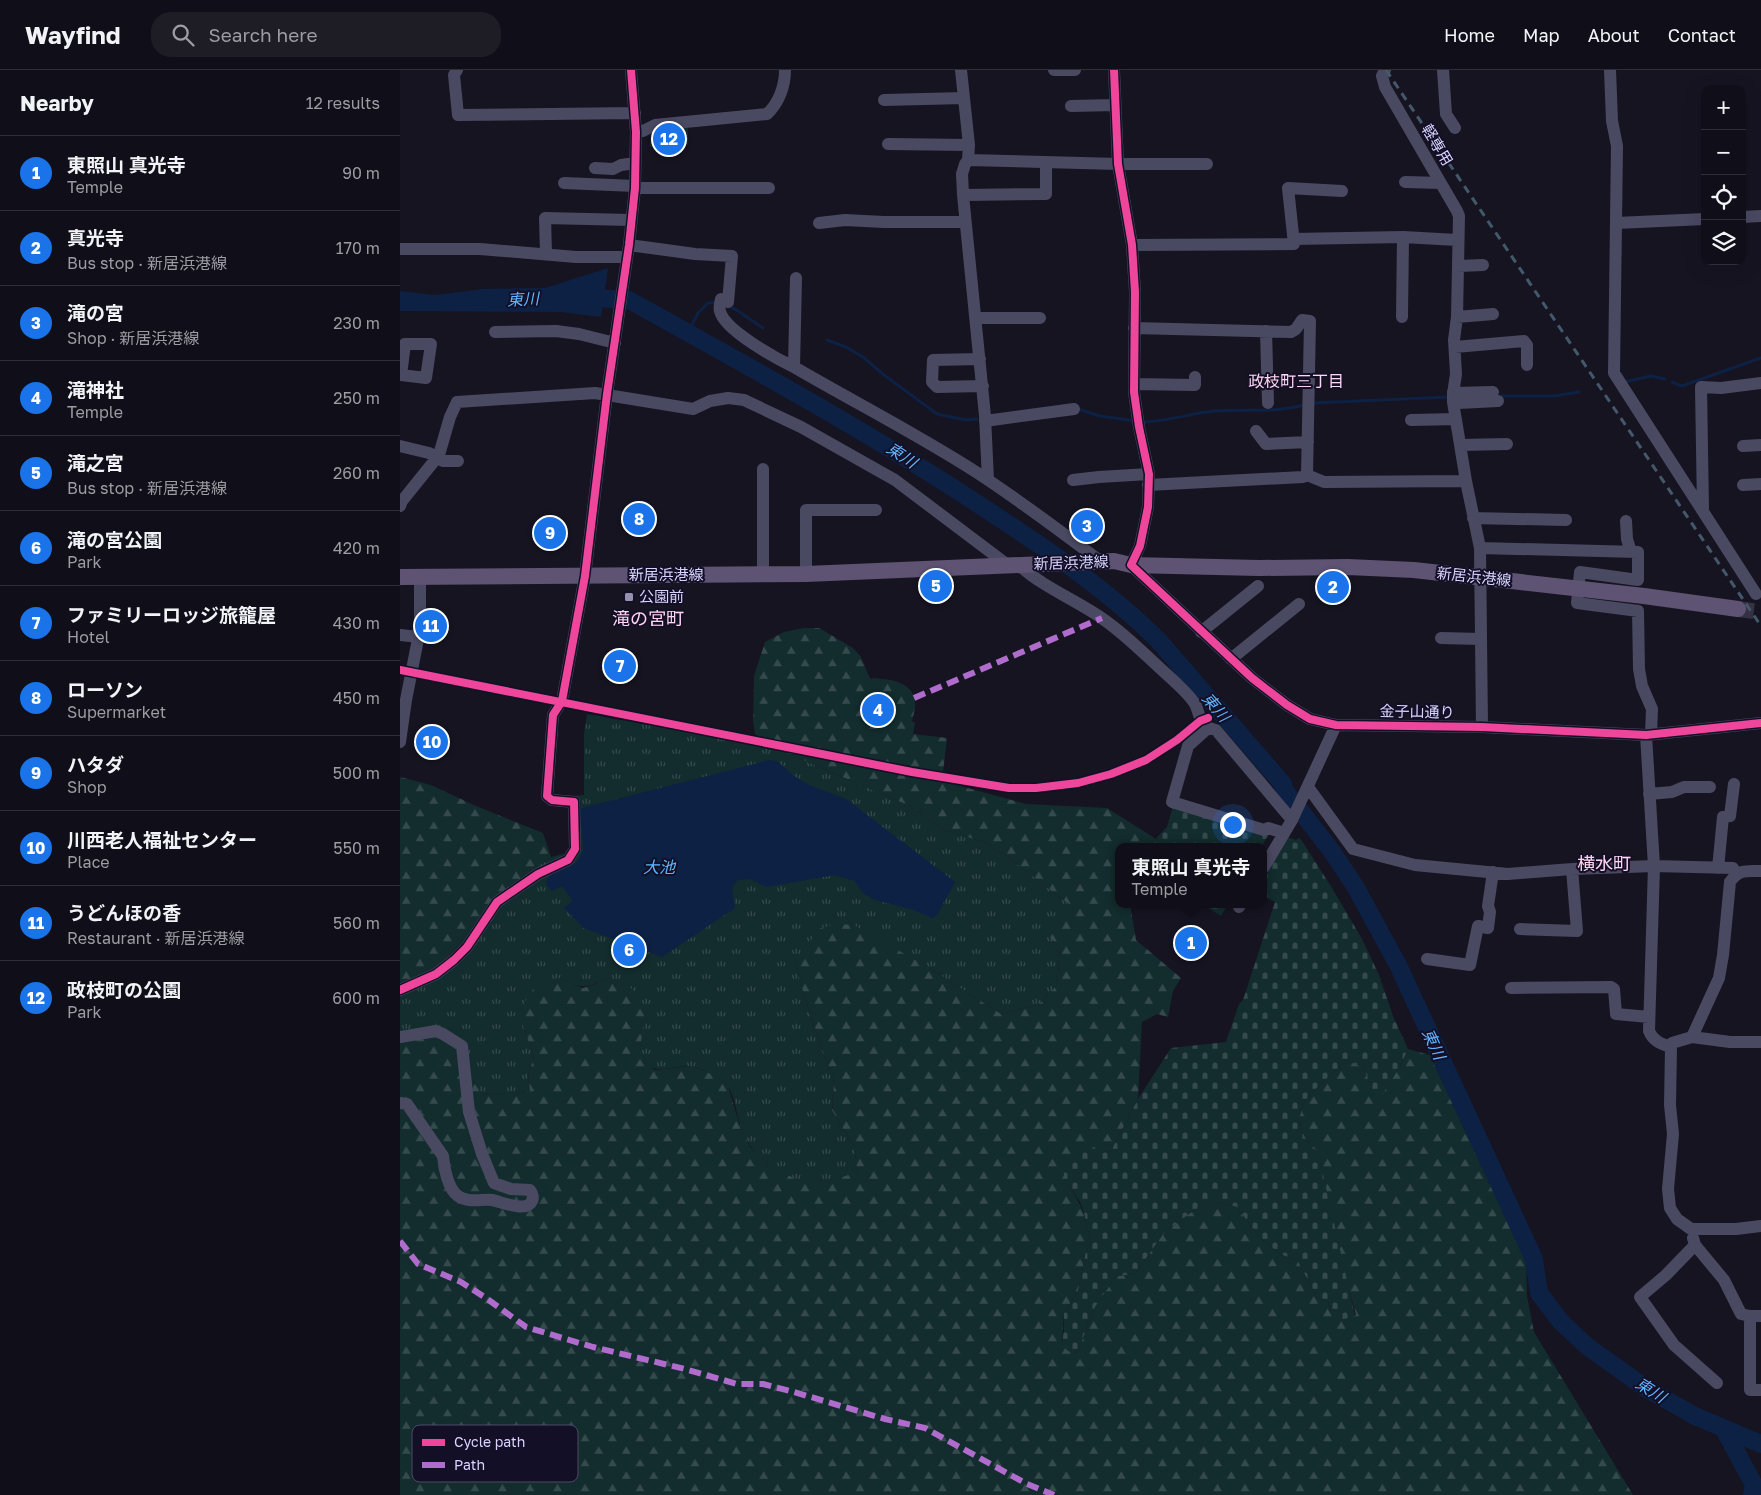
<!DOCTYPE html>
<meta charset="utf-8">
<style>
body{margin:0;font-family:"Golos Text","Noto Sans JP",sans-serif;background:#1e1d26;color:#f1f3f6}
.controls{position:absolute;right:15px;top:15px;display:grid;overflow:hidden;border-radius:10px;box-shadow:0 5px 20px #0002}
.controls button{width:45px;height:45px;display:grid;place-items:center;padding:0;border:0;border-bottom:1px solid #302f38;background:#100f19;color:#f1f3f6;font:25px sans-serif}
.you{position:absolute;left:832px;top:754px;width:18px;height:18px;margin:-12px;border:4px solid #fff;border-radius:50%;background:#1a73e8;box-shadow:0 0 0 8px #1a73e833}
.badge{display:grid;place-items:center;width:32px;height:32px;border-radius:50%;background:#1a73e8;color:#fff;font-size:16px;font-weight:700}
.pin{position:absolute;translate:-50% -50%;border:2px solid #fff;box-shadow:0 1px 5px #0006}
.popup{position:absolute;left:715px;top:773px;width:152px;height:65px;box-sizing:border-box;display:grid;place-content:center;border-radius:10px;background:#100f19;filter:drop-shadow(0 1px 4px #0005);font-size:16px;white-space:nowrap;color:#9c9ca2}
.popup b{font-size:19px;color:#f1f3f6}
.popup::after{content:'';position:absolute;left:50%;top:100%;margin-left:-10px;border:10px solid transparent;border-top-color:#100f19}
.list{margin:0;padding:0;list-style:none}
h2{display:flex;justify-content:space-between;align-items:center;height:65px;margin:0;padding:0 20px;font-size:21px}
h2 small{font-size:16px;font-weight:400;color:#9c9ca2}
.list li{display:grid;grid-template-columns:32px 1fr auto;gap:15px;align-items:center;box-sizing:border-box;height:75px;padding:0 20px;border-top:1px solid #302f38}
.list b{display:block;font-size:19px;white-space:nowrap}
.list p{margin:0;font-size:16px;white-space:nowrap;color:#9c9ca2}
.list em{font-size:16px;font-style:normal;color:#9c9ca2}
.icon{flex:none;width:28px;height:28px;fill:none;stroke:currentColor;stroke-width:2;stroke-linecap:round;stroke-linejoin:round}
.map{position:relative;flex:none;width:1361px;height:1425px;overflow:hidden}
header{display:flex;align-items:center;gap:30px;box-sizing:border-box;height:70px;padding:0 25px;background:#100f19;border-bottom:1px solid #302f38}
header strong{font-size:24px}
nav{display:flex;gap:28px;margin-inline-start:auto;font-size:18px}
.search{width:350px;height:45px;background:#1e1d26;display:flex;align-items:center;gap:12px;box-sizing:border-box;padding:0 18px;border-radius:20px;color:#9c9ca2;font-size:19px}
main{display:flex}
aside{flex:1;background:#100f19}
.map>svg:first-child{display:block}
</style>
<header>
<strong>Wayfind</strong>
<div class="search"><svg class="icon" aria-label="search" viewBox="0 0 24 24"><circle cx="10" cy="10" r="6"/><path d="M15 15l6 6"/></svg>Search here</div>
<nav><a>Home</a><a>Map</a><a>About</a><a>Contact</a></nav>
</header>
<main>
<aside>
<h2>Nearby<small>12 results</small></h2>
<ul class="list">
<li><span class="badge">1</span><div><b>東照山 真光寺</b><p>Temple</p></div><em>90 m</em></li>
<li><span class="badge">2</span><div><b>真光寺</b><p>Bus stop · 新居浜港線</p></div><em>170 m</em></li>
<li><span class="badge">3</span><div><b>滝の宮</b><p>Shop · 新居浜港線</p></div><em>230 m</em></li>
<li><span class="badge">4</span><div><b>滝神社</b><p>Temple</p></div><em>250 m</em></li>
<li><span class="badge">5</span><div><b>滝之宮</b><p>Bus stop · 新居浜港線</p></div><em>260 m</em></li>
<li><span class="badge">6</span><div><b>滝の宮公園</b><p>Park</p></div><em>420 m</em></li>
<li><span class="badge">7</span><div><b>ファミリーロッジ旅籠屋</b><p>Hotel</p></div><em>430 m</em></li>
<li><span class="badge">8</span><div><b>ローソン</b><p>Supermarket</p></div><em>450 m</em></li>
<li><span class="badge">9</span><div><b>ハタダ</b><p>Shop</p></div><em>500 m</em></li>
<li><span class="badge">10</span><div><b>川西老人福祉センター</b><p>Place</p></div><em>550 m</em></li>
<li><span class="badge">11</span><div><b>うどんほの香</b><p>Restaurant · 新居浜港線</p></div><em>560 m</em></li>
<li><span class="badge">12</span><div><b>政枝町の公園</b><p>Park</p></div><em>600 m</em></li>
</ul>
</aside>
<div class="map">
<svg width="1361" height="1425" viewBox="0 0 1361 1425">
<defs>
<pattern id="grass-tufts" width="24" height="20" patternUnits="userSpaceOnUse" patternTransform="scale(1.25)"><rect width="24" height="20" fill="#132c2d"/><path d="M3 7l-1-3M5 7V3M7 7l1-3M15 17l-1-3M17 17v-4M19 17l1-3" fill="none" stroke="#354a4c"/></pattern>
<pattern id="forest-firs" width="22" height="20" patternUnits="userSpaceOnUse" patternTransform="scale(1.25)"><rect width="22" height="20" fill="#132c2d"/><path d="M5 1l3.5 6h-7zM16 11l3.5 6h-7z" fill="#354a4c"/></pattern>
<pattern id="cemetery-stones" width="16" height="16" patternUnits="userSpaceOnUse" patternTransform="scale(1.25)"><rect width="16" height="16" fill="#132c2d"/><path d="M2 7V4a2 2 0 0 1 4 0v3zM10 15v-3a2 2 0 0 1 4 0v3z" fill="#354a4c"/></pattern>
</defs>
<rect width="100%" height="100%" fill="#161421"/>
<path fill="url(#grass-tufts)" d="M 288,57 L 288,75 L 250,77 L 251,63 L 262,59 Z
M 187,644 L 373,677 L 510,736 L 544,760 L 584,772 L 608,787 L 674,838 L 651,869 L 660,879 L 657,915 L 638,935 L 601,944 L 529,898 L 396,894 L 405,929 L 434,1013 L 432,1040 L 455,1079 L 457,1102 C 446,1106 432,1114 421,1114 C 389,1113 351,1089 341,1058 C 336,1043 335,1019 321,1009 C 317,1006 294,996 290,996 C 273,996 241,1009 239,981 C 238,972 244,954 246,944 L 205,908 C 185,922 179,916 158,908 L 123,955 L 134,987 L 128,1005 L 130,1021 L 82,1025 L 73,1010 L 0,971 L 0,915 L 42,895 L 84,842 L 117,811 L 151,787 L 168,783 L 171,776 L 173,726 L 184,725 L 184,664 Z"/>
<path fill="url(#forest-firs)" d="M 404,558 L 419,558 L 453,578 L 461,587 L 470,609 C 488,608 516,611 515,636 C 515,641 513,646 512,651 L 515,653 L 513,664 L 547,668 L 542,711 L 626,734 L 707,738 L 756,769 L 748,777 L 718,777 L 718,834 L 730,834 L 736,870 L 781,908 L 773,921 L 768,947 L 757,944 L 742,952 L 738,1029 L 711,1081 L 703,1082 L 667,1113 C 683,1136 685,1146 691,1173 L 686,1181 L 678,1222 L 664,1243 L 662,1275 L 677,1283 L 695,1237 L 716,1206 L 735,1204 L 763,1164 L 790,1143 L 805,1134 L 818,1132 L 837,1137 L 859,1167 L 880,1184 L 898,1191 L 917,1228 L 928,1232 L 934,1251 L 956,1245 L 944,1202 L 918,1083 C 902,1070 894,1049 905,1031 C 912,1021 937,1000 947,990 L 964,998 L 972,1019 L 1000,997 L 1008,979 L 1037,987 L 1126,1187 L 1127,1226 L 1134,1262 L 1233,1425 L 0,1425 L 0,971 L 36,965 L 53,976 L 61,988 L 61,998 L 73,1010 L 82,1025 L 130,1021 L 128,1005 L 134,987 L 123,956 L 125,932 L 135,916 L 158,908 L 183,918 L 194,915 L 205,908 L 225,912 L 240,927 L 246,944 L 239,982 L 243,993 L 255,1000 L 292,996 L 321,1008 L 328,1016 L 341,1059 L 350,1077 L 367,1093 L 395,1109 L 422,1114 L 457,1102 L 455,1079 L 432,1040 L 434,1013 L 405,929 L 396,894 L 418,859 L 436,854 L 454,855 L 529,898 L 601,944 L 638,935 L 657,915 L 660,879 L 651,869 L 646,854 L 674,838 L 608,787 L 584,772 L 544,760 L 510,736 L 373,677 L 355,664 L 353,651 L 354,606 L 365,572 L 384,562 Z
M 0,707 L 31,715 L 76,736 L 143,763 L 151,787 L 117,811 L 84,842 L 42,895 L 0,915 Z"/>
<path fill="url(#cemetery-stones)" d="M 773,736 L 871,761 L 861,777 L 748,777 L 767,757 Z
M 887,767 L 896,770 L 899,768 L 902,771 L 932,818 L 962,869 L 979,905 L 993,946 L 1008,979 L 1000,997 L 982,1025 L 972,1019 L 964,998 L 947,990 C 937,1000 912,1021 905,1031 C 894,1049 902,1070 918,1082 L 955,1246 L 934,1252 L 928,1232 L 917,1228 L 898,1191 L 880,1184 L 859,1167 L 837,1137 L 818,1132 L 805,1134 L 790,1143 L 763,1164 L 735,1204 L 716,1206 L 695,1237 L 677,1283 L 668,1281 L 662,1275 L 664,1259 L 664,1243 L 678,1222 L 686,1181 L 691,1173 L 684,1143 L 680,1132 L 667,1113 L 662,1097 L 690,1077 L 703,1082 L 711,1081 L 738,1029 L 771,978 L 826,972 L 839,934 L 843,930 L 875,832 L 864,826 L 864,809 Z
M 802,834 L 828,834 L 821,846 Z"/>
<path fill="#0d2144" d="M 208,198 L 201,247 L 161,242 L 0,241 L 0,221 L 35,225 L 83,219 L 145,218 Z
M 370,690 L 378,692 L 394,706 L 409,715 L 446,729 L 555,812 L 537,845 L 532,848 L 514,840 L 475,830 L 463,823 L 455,811 L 435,805 L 366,817 L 350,809 L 339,810 L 334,814 L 332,820 L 335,838 L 262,887 L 181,857 L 182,856 L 164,838 L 173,831 L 162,816 L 151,821 L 146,813 C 151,796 175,801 181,785 C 186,772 180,752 178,739 Z"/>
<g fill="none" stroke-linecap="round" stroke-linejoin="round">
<path stroke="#0d2144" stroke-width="3" d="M 328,236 L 335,239 L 363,258
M 288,263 L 298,243 L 308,233 L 317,233
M 427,270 L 446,277 L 463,287 L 484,305 L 537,344 L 566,350 L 577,349
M 1224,312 L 1251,306 L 1265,309
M 1272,312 L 1282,316 L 1361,288
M 1097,326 L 1154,326 L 1179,322
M 913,333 L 1049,327
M 681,340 L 700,346 L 736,351
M 742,352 C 767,352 790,343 815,341 C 844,339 875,343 904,335"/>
<path stroke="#0d2144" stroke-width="18" d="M 180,227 L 229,230 C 346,295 463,359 575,432 C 639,474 705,517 759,571 L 883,714 L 885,721 L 931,780 L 955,816 L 998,895 L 1134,1189 L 1139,1223 L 1161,1252 L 1188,1277 L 1247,1319 L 1295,1346 L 1361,1374
M 1324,1359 L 1354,1415 L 1352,1425"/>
<path stroke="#333142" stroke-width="16" stroke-dasharray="16 8" stroke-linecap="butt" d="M 1338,539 L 1361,542"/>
<path stroke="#4a4962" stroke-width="12" d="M 57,0 L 54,5 L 58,45 L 235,43
M 561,0 L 569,75 L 568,90 L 565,94 L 562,104 L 563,125 L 585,346 L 588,410
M 654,0 L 675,0
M 714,0 L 718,94 L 732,175 L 735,222 L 734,322 L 739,357 L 749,404 L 748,437 L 740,476 L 731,495 L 852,608 L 887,635 L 910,649 L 936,655 L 1082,657 L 1246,665 L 1361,653
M 985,0 L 982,6 L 985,17 L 1057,141 L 1059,146 L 1057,247 L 1054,270 L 1056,304 L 1053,324 L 1053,332 L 1066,411 L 1080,478 L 1082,657
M 1043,0 L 1046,44 L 1055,58
M 1210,0 L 1212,51 L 1217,76 L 1214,303 L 1356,524
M 484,30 L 564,28
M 671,36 L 715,35
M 236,62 L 243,61 L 255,55 L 367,44 C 379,33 385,16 385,0
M 488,74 L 569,75
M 568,90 L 718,94 L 807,94
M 195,98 L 213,99 L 221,95 L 235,93
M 1005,112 L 1041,113
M 164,113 L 235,116
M 235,118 L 369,118
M 563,125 L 646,124 L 646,99 L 647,92
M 1342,147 L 1361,146
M 419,153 L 445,150 L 484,152 L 565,152
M 1216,153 L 1305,149
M 893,169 L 1003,167 L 1057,170
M 229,175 L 295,184 L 332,186 L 328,232 L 321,229 C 320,233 319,238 320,241 C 324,260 377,289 394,297 C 454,332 517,364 576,402 C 619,430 659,460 700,491
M 732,175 L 894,174 L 888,118 L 942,121
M 0,179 L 80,179 L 176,187 L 227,187
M 146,183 L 145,148 L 231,150
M 1058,196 L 1083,195
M 1002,247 L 1003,167
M 1057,247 L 1093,244
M 576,248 L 640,248
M 734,258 L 891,262 L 896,259 L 902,250 L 910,251 L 907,405 L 924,412 L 1066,411
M 866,261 L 868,333
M 95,262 L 156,261 L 179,264 L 215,273
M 5,274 L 31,274 L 26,308 L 1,305 Z
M 1055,277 L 1124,271 L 1127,275 L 1127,295
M 580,289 L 533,290 L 532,312 L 537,317 L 583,316
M 394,297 L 396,208
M 734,314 L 795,315 L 795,307
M 1053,322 L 1055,323 L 1093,322
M 1054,335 L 1058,333 L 1098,331
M 1011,350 L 1056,349
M 585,351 L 674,339
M 856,361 L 866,374 L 908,372
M 1060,375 L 1107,374
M 0,376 L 29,383 L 43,391 L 58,391
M 1343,376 L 1361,375
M 673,410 L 699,407 L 749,404
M 748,415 L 903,407 L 907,405
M 1343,415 L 1361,414
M 0,436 L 2,431 L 39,385 L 50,347 L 57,332 L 195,323 L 293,339 L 310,331 L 328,328 L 344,330 L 401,357 L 495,410 L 609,496
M 1303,439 L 1301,317 L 1321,318 L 1361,313
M 1073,448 L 1166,450
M 1226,451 L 1227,469 L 1231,482
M 1080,478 L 1238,482 L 1238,510 L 1180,502 L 1177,533 L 1238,541 L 1239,599 L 1242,616 L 1252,639 L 1251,664
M 619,495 C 644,518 676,530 703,549 C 729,567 750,590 773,610 C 780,617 792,627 796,636 C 802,650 798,656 816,660 L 892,750
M 406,504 L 406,440 L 476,440
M 363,505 L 363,399
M 801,562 L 858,516
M 0,565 L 19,567
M 1041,568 L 1081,569
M 831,589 L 899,534
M 808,658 L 788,676 L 772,732 L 864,760 L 868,758 L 884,763
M 1246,665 L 1254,796 L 1249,961 C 1253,971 1261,974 1271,977 L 1270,1035 L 1273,1064 L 1268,1119 L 1270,1138 L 1277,1149 L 1291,1159 L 1336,1159 L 1361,1156
M 0,672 L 6,630 L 20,559 L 20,507
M 908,717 L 953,779 L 1015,795 L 1108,804 L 1172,799 L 1254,796 L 1333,798 L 1336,803
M 1249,724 L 1272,722 L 1284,717 L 1310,717
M 864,797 L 892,750 L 936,655
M 1318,798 L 1323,747 L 1330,746 L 1334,714
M 839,837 L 840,834
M 1120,859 L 1177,861 L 1172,799
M 1027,889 L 1070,895 L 1078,856 L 1088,858 L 1090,842 L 1088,836 L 1093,802
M 1111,918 L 1211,917 L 1214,919 L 1216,944 L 1249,947
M 0,920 L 36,904 L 54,890 L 67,877 L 97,832 L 138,804 L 168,790 L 175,779 L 174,732 L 152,730 L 147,726 L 153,645 L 162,631 L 185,506 L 207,324 L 229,175 L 235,118 L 236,62 L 231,0
M 0,967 L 36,961 L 43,964 L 62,976 L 69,1042 L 82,1084 L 94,1113 L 111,1119 L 130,1120 C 132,1123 134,1127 132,1131 C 127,1143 102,1132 92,1130 C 81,1129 68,1133 58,1126 C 48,1119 44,1098 43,1086 L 7,1034 L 0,1033
M 1292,967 L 1319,908 L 1323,885 L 1330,812 C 1339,799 1346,801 1361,801
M 1271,977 L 1272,973 L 1292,967 L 1330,972 L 1361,972
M 1293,1168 L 1295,1175 L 1324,1210 L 1341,1244 L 1350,1246 L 1361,1246
M 1295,1175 L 1266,1205 L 1240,1227 L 1274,1275 L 1317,1313
M 1350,1246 L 1350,1320 L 1361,1320"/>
<path stroke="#5e5373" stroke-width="16" d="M 0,507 L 406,504 L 714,491 L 731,495 L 859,498 L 948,497 L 1014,500 L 1244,526 L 1338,539"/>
<path stroke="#43596b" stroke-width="3" stroke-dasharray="8 6" stroke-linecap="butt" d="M 986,0 L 1361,556"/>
<path stroke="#b06ccc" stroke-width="6" stroke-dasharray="12 6" stroke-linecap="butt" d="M 514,628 L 702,548
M 0,1171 L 18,1194 L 61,1212 L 86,1228 L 126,1257 L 193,1277 L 285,1299 L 337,1314 L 363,1314 L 394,1322 L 485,1349 L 525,1358 L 627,1414 L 654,1425"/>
<defs>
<path id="cycleway" d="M 714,0 L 718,94 L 732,175 L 735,222 L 734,322 L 739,357 L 749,404 L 748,437 L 740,476 L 731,495 L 852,608 L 887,635 L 910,649 L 936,655 L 1082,657 L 1246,665 L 1361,653
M 0,600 L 512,702 L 609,718 L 636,718 L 678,713 L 711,704 L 746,690 L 777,670 L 800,651 L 808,648
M 0,920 L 36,904 L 54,890 L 67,877 L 97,832 L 138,804 L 168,790 L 175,779 L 174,732 L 152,730 L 147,726 L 153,645 L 162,631 L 185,506 L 207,324 L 229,175 L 235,118 L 236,62 L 231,0"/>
</defs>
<use href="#cycleway" stroke="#130f26" stroke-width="11"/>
<use href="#cycleway" stroke="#ed469a" stroke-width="8"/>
</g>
<rect fill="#9591b1" stroke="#130f26" stroke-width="2" x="224" y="522" width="10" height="10" rx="2.5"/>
<g text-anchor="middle" stroke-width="4" stroke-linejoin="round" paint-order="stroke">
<g font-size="15" fill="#d9d4ff" stroke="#130f26">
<text transform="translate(1037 75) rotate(59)" y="5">軽専用</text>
<text transform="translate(671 493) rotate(-2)" y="5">新居浜港線</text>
<text x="266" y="510">新居浜港線</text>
<text transform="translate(1074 507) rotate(6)" y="5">新居浜港線</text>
<text transform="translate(1017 642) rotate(1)" y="5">金子山通り</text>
</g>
<g font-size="15" fill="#d9d4ff" stroke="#130f26" text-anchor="start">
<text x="239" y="532">公園前</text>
</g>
<g font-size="16" font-style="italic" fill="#62b6ff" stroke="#130f26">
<text transform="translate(123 229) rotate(-3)" y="6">東川</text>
<text transform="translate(502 385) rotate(33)" y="6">東川</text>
<text transform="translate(816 637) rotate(49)" y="6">東川</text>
<text x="259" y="803">大池</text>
<text transform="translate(1034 974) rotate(65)" y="6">東川</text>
<text transform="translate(1251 1320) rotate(32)" y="6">東川</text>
</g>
<g font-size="16" fill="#ffd6f0" stroke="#130f26">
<text x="896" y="317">政枝町三丁目</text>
</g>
<g font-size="18" fill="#ffd6f0" stroke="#130f26">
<text x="248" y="555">滝の宮町</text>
<text x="1204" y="800">横水町</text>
</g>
</g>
<rect x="12" y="1355" width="166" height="57" rx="8" fill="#130f26" stroke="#4e4a67" stroke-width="1"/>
<rect x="22" y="1369" width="23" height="7" fill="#ed469a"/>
<rect x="22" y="1392" width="23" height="6" fill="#b06ccc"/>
<g font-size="14" fill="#d9d4ff">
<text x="54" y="1377">Cycle path</text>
<text x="54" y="1400">Path</text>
</g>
</svg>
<div class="controls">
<button>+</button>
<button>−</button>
<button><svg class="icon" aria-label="locate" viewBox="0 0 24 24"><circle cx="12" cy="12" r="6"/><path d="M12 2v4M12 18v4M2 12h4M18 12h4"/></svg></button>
<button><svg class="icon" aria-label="layers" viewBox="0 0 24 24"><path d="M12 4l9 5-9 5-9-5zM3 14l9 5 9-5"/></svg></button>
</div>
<div class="you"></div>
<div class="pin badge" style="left:791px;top:873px">1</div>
<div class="popup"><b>東照山 真光寺</b>Temple</div>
<div class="pin badge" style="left:933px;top:517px">2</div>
<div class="pin badge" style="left:687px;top:456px">3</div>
<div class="pin badge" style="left:478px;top:640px">4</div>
<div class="pin badge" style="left:536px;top:516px">5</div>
<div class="pin badge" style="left:229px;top:880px">6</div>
<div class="pin badge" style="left:220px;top:596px">7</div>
<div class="pin badge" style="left:239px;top:449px">8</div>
<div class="pin badge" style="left:150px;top:463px">9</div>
<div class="pin badge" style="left:32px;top:672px">10</div>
<div class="pin badge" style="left:31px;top:556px">11</div>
<div class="pin badge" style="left:269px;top:69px">12</div>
</div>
</main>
